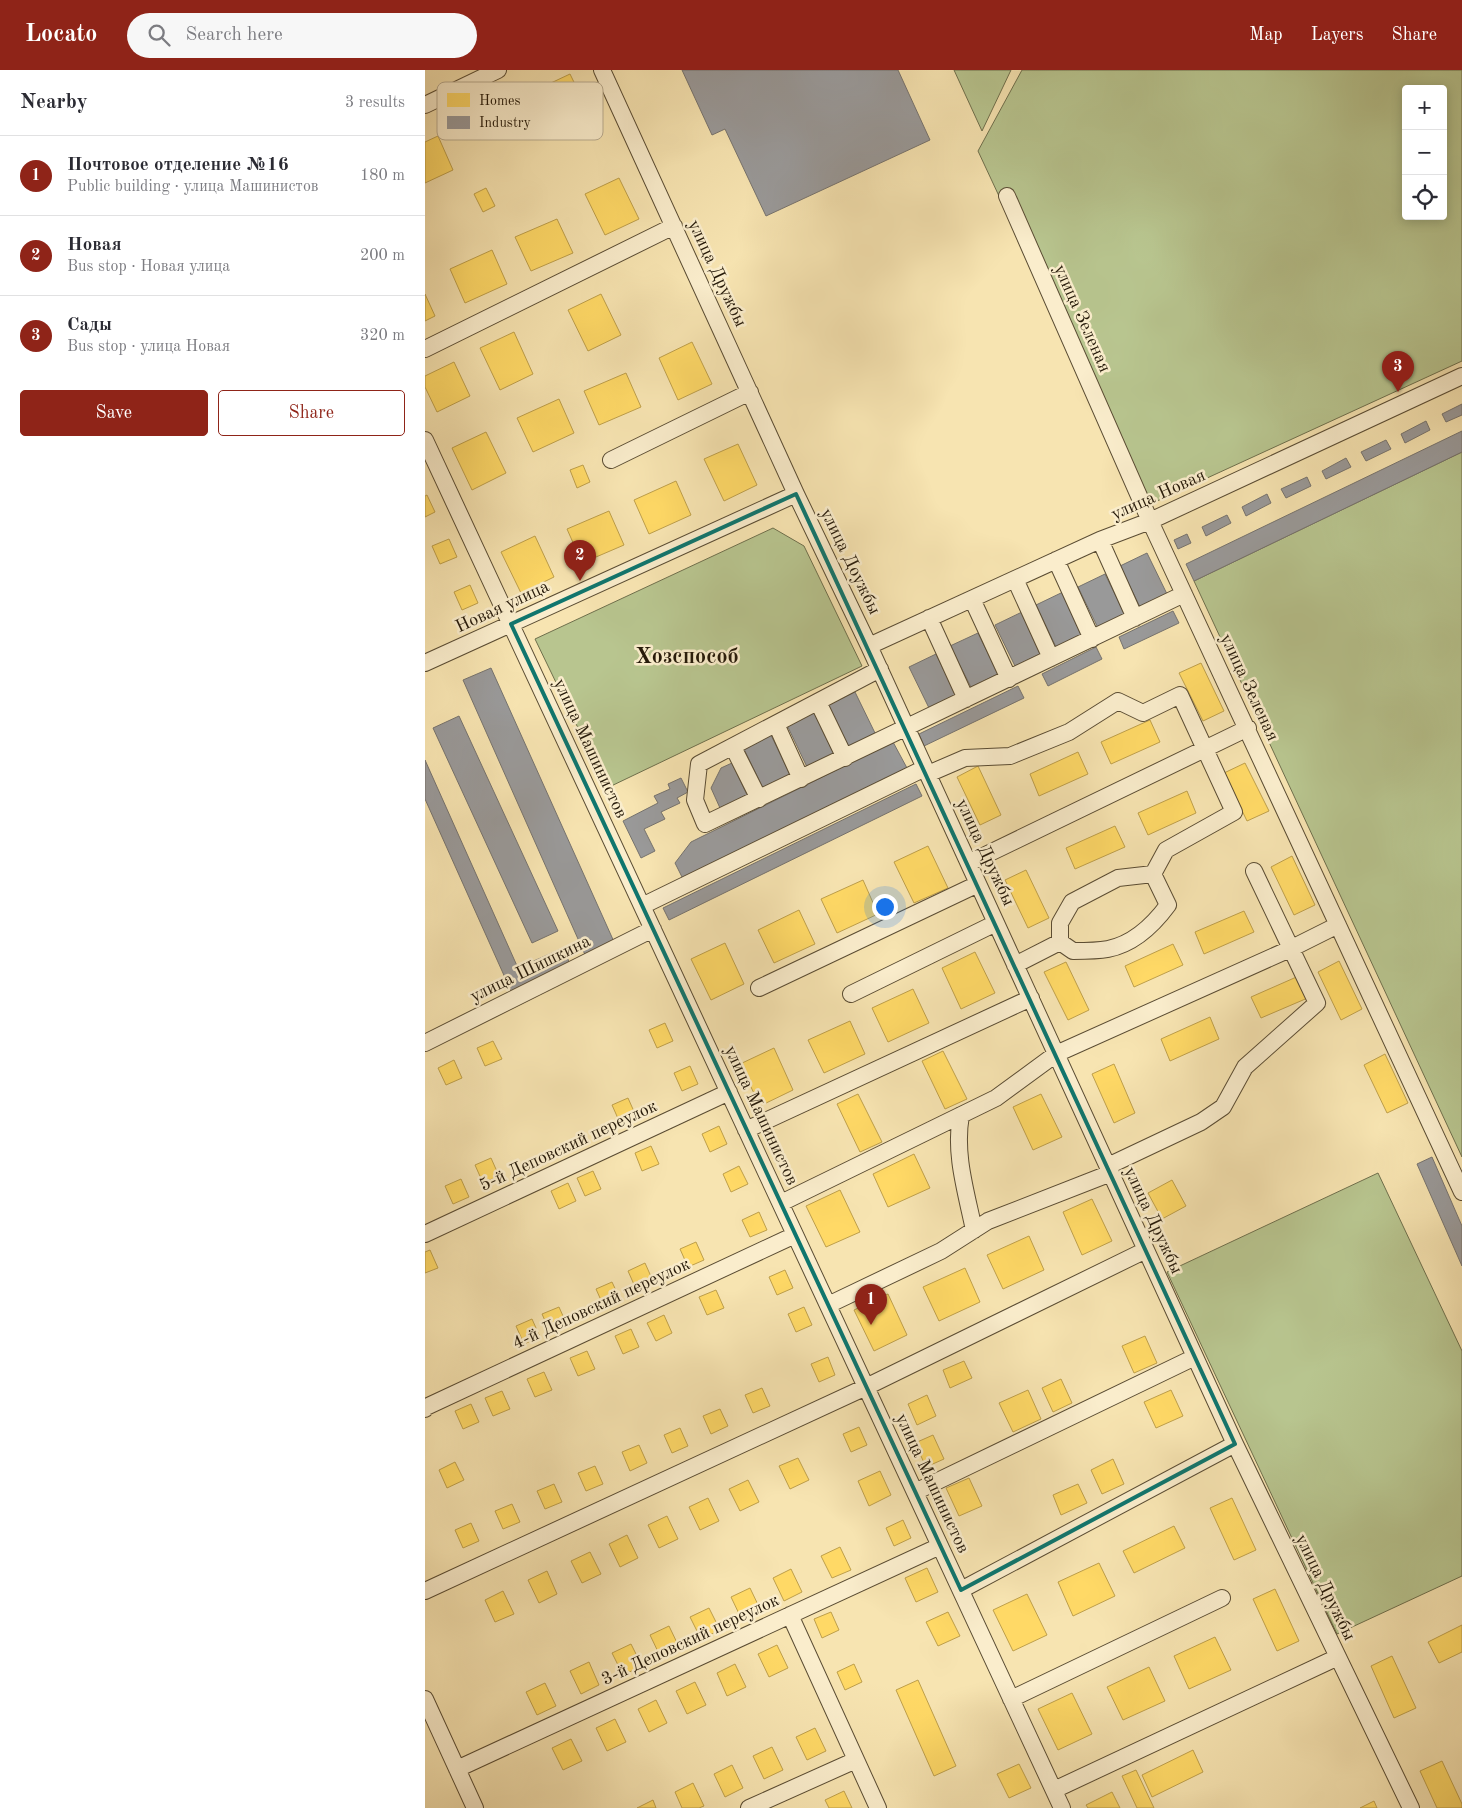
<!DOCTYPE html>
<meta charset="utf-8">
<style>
body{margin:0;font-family:"Old Standard TT",serif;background:#f7f7f7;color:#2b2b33}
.controls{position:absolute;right:15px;top:15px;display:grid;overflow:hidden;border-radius:5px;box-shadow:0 2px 12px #0003}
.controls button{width:45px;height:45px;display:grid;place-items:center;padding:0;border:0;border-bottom:1px solid #e1e1e2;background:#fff;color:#2b2b33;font:25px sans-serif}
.you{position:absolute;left:459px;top:836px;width:18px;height:18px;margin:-12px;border:4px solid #fff;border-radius:50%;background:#1a73e8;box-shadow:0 0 0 8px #1a73e833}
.badge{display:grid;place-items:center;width:32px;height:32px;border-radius:50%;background:#8f2418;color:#fff;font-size:16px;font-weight:700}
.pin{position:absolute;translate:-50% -41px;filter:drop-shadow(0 1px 2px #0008)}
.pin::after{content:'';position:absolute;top:26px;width:18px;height:15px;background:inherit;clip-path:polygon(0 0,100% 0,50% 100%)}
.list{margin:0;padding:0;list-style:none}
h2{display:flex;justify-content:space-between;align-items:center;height:65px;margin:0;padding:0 20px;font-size:21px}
h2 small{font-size:16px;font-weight:400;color:#7c7c81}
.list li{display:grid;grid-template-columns:32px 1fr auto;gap:15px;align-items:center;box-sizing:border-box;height:80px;padding:0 20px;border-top:1px solid #e1e1e2}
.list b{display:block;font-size:19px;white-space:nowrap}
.list p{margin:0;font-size:16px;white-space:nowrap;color:#7c7c81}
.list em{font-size:16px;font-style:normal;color:#7c7c81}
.actions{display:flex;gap:10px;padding:15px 20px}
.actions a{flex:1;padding:11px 0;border:1px solid #8f2418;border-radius:5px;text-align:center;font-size:18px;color:#8f2418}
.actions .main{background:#8f2418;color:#fff}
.icon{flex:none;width:28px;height:28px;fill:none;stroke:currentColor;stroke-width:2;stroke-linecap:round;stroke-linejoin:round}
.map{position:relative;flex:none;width:1037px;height:1738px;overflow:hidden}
header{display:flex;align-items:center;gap:30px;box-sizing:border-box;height:70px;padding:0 25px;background:#8f2418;color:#fff}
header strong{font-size:24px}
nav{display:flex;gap:28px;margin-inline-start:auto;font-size:18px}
.search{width:350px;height:45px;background:#f7f7f7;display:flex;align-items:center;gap:12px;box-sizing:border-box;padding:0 18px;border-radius:28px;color:#7c7c81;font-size:19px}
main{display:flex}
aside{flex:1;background:#fff}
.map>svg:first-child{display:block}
</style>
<header>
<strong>Locato</strong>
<div class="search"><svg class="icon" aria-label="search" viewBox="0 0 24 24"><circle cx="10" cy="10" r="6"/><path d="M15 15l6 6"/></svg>Search here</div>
<nav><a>Map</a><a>Layers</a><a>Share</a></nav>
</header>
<main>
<aside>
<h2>Nearby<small>3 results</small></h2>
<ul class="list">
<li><span class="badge">1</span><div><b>Почтовое отделение №16</b><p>Public building · улица Машинистов</p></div><em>180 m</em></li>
<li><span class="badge">2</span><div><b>Новая</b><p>Bus stop · Новая улица</p></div><em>200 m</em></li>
<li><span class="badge">3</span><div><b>Сады</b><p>Bus stop · улица Новая</p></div><em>320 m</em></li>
</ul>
<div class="actions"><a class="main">Save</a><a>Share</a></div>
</aside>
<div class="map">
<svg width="1037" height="1738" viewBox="0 0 1037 1738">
<rect width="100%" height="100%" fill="#f7e4b1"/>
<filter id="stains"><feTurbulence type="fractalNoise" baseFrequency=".004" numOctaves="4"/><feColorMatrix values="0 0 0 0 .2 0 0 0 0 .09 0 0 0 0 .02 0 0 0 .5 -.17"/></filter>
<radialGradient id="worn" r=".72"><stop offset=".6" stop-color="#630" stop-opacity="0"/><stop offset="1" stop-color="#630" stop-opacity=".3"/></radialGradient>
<path fill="#b8c58f" stroke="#6e6f4c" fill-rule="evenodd" d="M 529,0 L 586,0 L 557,61 Z
M 597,0 L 1037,0 L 1037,291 L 719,437 L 553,81 ZM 981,19 L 1018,19 L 1018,146 L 981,146 Z
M 1037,382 L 1037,1087 L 769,511 Z
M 348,458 L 379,476 L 437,596 L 182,718 L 110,569 Z
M 953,1103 L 1037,1281 L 1037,1506 L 912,1564 L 742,1202 Z"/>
<path fill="#ffd966" stroke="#be9f4a" d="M 145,4 L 165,45 L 131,61 L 111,20 Z
M 13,66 L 28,100 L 0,113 L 0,72 Z
M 194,108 L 214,149 L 180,165 L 160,124 Z
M 61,118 L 70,136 L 58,142 L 49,124 Z
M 132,149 L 148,183 L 106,201 L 90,167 Z
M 67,180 L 82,214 L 40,233 L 25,199 Z
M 0,224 L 10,246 L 0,251 Z
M 176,224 L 196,265 L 163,281 L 143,240 Z
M 89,262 L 108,304 L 75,320 L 55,278 Z
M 267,272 L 287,314 L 253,330 L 234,288 Z
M 29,292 L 45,326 L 12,342 L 0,317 L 0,306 Z
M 201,303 L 216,337 L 174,355 L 159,321 Z
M 134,329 L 149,363 L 108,382 L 92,348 Z
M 61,362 L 81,403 L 47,420 L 27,378 Z
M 313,374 L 332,415 L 299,431 L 279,389 Z
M 158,395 L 165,412 L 152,418 L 145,400 Z
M 251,411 L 266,445 L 224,464 L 209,430 Z
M 2,425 L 10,442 L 0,447 L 0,426 Z
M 184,441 L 199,475 L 157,493 L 142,459 Z
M 110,466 L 129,507 L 96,523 L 76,482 Z
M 24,469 L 32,487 L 15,494 L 7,476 Z
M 45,515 L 53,533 L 37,540 L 29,522 Z
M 776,593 L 799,641 L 778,651 L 754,603 Z
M 725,650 L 735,672 L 686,694 L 676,672 Z
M 653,682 L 663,704 L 614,726 L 605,704 Z
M 820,693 L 844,741 L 822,751 L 799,703 Z
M 553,696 L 576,745 L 555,755 L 532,707 Z
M 762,721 L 771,743 L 723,765 L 713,743 Z
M 690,756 L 700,777 L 650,799 L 641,778 Z
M 503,776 L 523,818 L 489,833 L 469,792 Z
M 867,786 L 890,835 L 869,845 L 846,797 Z
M 601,800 L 624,848 L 603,858 L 580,810 Z
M 438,810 L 453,844 L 412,863 L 396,829 Z
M 374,840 L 390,874 L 349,893 L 333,860 Z
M 819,841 L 829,862 L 779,884 L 770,862 Z
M 300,873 L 319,914 L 286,930 L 266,889 Z
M 748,874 L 758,895 L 709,917 L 700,896 Z
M 550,882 L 570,923 L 536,939 L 517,898 Z
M 914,891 L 937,939 L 916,950 L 893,902 Z
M 641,892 L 664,940 L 643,950 L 619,902 Z
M 876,905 L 885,927 L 836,948 L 826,927 Z
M 488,919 L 504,953 L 463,972 L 447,938 Z
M 785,947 L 794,969 L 745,991 L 736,969 Z
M 425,951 L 440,984 L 399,1003 L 383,970 Z
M 240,953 L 248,971 L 232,978 L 224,960 Z
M 68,971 L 77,989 L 60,996 L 52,978 Z
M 349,978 L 368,1020 L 335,1036 L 315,994 Z
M 518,981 L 542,1029 L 520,1039 L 497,991 Z
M 960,984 L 983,1033 L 962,1043 L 939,995 Z
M 29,990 L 37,1008 L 21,1015 L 13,998 Z
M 689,994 L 710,1043 L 689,1053 L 667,1004 Z
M 265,996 L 273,1014 L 257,1021 L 249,1003 Z
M 433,1024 L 457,1072 L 435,1082 L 412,1034 Z
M 616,1024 L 637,1067 L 608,1080 L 588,1037 Z
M 203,1028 L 211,1046 L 195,1053 L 187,1035 Z
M 294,1056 L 302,1074 L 285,1082 L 277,1064 Z
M 226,1076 L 234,1094 L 217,1101 L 210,1083 Z
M 489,1084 L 505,1118 L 463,1137 L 448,1104 Z
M 66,1088 L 74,1106 L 58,1113 L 50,1095 Z
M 314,1096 L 323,1114 L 306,1122 L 298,1104 Z
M 168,1101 L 176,1119 L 160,1126 L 152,1108 Z
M 36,1109 L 44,1127 L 28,1134 L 20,1116 Z
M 747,1110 L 761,1136 L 737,1149 L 723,1123 Z
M 143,1113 L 151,1131 L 134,1139 L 126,1121 Z
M 415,1120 L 435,1162 L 401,1177 L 381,1136 Z
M 667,1129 L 687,1171 L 657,1185 L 638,1142 Z
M 334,1142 L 342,1160 L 325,1167 L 317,1150 Z
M 604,1166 L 619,1200 L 578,1219 L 562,1185 Z
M 271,1172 L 279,1190 L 263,1197 L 255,1179 Z
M 5,1180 L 13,1198 L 0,1203 L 0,1182 Z
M 220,1193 L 228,1211 L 211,1219 L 203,1201 Z
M 540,1198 L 555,1232 L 514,1251 L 498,1217 Z
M 360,1200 L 368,1218 L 352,1225 L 344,1207 Z
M 187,1212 L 195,1229 L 179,1237 L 171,1219 Z
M 291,1220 L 299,1238 L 282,1245 L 274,1227 Z
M 463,1224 L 482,1265 L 449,1281 L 429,1240 Z
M 134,1237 L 142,1255 L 125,1262 L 117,1244 Z
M 379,1237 L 387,1255 L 371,1262 L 363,1244 Z
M 239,1245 L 247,1263 L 231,1271 L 222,1253 Z
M 107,1249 L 115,1267 L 99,1274 L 91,1256 Z
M 206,1259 L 214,1277 L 198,1284 L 190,1266 Z
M 720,1266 L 732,1293 L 709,1303 L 697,1276 Z
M 162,1281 L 170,1299 L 153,1306 L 145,1288 Z
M 403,1287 L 410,1305 L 394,1312 L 386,1294 Z
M 539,1291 L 547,1308 L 525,1318 L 518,1300 Z
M 119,1302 L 127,1320 L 110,1327 L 102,1309 Z
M 636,1309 L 647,1333 L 628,1342 L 617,1318 Z
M 337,1318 L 345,1336 L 328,1343 L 320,1325 Z
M 603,1320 L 616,1349 L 588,1362 L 574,1333 Z
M 746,1320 L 758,1346 L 731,1358 L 719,1332 Z
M 77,1321 L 85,1339 L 68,1346 L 60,1328 Z
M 502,1325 L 511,1346 L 492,1355 L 483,1334 Z
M 46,1334 L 54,1352 L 38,1359 L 30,1341 Z
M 295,1339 L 303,1356 L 286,1364 L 278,1346 Z
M 434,1357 L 442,1375 L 426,1382 L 418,1364 Z
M 255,1358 L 263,1376 L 247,1383 L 239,1365 Z
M 508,1365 L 519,1389 L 501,1397 L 490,1373 Z
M 214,1375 L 222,1393 L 205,1401 L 197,1382 Z
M 373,1388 L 384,1410 L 365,1419 L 354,1396 Z
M 688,1389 L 699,1414 L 677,1424 L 666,1400 Z
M 30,1392 L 39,1410 L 22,1418 L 14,1400 Z
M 170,1396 L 178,1414 L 161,1421 L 153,1403 Z
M 455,1401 L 466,1425 L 444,1436 L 433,1411 Z
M 544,1408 L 557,1436 L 534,1446 L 521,1418 Z
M 323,1410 L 334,1432 L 315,1441 L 304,1419 Z
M 129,1414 L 137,1432 L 120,1439 L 112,1421 Z
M 653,1414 L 662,1433 L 636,1445 L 628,1425 Z
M 283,1428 L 294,1451 L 275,1460 L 264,1437 Z
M 807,1428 L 831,1480 L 809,1490 L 785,1438 Z
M 87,1434 L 95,1452 L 78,1459 L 70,1441 Z
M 242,1446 L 253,1469 L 234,1478 L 223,1455 Z
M 478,1450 L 486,1468 L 469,1476 L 461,1458 Z
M 46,1453 L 54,1471 L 38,1478 L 30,1460 Z
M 749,1456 L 760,1478 L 709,1503 L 698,1481 Z
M 202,1465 L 213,1488 L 195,1497 L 184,1474 Z
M 415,1477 L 426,1500 L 407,1508 L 396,1486 Z
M 165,1482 L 176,1504 L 157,1513 L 146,1491 Z
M 674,1493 L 690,1526 L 648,1546 L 633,1512 Z
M 502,1498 L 513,1522 L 491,1532 L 480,1508 Z
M 366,1499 L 377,1522 L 359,1531 L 348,1508 Z
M 122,1501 L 132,1524 L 114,1533 L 103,1510 Z
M 325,1518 L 336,1541 L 317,1550 L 306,1527 Z
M 850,1519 L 874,1571 L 852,1581 L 828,1529 Z
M 78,1521 L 89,1544 L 70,1552 L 60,1530 Z
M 602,1524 L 622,1565 L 588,1581 L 568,1540 Z
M 284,1538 L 295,1560 L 276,1569 L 265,1547 Z
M 406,1542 L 414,1560 L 397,1568 L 389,1549 Z
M 523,1542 L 535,1566 L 513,1576 L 501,1552 Z
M 1037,1555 L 1037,1582 L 1014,1593 L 1003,1572 Z
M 244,1556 L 255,1579 L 236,1588 L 225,1565 Z
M 790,1567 L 806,1600 L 764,1619 L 749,1586 Z
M 206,1574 L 217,1596 L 198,1605 L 187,1583 Z
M 352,1575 L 363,1598 L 344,1607 L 333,1584 Z
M 967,1586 L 991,1638 L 969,1648 L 946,1596 Z
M 164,1592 L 174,1615 L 156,1624 L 145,1601 Z
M 310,1594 L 321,1617 L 302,1626 L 292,1603 Z
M 429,1594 L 437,1612 L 420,1620 L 412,1602 Z
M 724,1597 L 740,1631 L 698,1650 L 682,1617 Z
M 493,1610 L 531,1696 L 509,1706 L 471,1620 Z
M 270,1612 L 281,1635 L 262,1644 L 251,1621 Z
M 120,1613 L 131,1636 L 112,1645 L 101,1622 Z
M 647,1623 L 667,1664 L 633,1680 L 613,1639 Z
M 231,1630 L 242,1653 L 224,1662 L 213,1639 Z
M 190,1649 L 201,1672 L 182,1681 L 171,1658 Z
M 390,1658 L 401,1681 L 382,1690 L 371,1667 Z
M 146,1669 L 157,1691 L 138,1700 L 127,1678 Z
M 347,1677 L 358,1700 L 339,1709 L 328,1686 Z
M 768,1680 L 778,1702 L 727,1727 L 717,1705 Z
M 1017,1691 L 1037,1734 L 1037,1738 L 1012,1738 L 995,1701 Z
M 594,1694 L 606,1718 L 584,1728 L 572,1704 Z
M 307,1695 L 318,1718 L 300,1727 L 289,1704 Z
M 711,1700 L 729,1738 L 712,1738 L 697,1706 Z
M 268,1713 L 279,1736 L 274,1738 L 257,1738 L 250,1722 Z
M 419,1721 L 427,1738 L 404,1738 L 400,1730 Z
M 687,1722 L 695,1738 L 663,1738 L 661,1735 Z
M 228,1730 L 231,1738 L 212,1738 Z
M 949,1731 L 952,1738 L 935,1738 Z"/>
<path fill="#999" stroke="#76736e" d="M 257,0 L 473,0 L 505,70 L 341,146 L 300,59 L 287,65 Z
M 1037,334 L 1037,345 L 1021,352 L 1017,344 Z
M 1001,351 L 1005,360 L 980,373 L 976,364 Z
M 1037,361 L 1037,382 L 769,511 L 761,494 Z
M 961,370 L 966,379 L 941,391 L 936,382 Z
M 921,388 L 926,397 L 901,409 L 897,401 Z
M 882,407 L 886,416 L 861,428 L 856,419 Z
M 842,424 L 846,433 L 821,446 L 817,437 Z
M 802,445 L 806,453 L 781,466 L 777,457 Z
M 762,464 L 766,473 L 753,479 L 749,470 Z
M 722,483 L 742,524 L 715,537 L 695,496 Z
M 680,504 L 700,545 L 673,558 L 653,517 Z
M 638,522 L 658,563 L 631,577 L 611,535 Z
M 748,541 L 754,553 L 699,579 L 694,567 Z
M 597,542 L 617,583 L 590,596 L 570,555 Z
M 553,563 L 573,604 L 546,617 L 525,576 Z
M 671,577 L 677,589 L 623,616 L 617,604 Z
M 511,584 L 531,625 L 504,638 L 484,597 Z
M 66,598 L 190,874 L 161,887 L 38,610 Z
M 593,616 L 599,628 L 499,676 L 494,664 Z
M 430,622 L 450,663 L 423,677 L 403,635 Z
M 389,642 L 409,684 L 382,697 L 362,655 Z
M 34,646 L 133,861 L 107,873 L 8,658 Z
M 345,663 L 365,705 L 338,718 L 318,677 Z
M 468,672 L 482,698 L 258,809 L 250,793 L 266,772 Z
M 0,690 L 93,898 L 138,878 L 145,894 L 86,921 L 0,729 Z
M 307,693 L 322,725 L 295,738 L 286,718 L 296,698 Z
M 256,708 L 263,722 L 252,728 L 255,733 L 236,742 L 240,749 L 219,759 L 230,781 L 216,788 L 198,751 L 233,733 L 229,726 L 245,719 L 243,714 Z
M 491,714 L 497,726 L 244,850 L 238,838 Z
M 1007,1087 L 1037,1156 L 1037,1196 L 992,1094 Z"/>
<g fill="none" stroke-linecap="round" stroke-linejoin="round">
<defs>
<path id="minor" d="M 177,0 L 371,424 L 444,576 L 810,1374 L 986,1738
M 0,35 L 73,0
M 582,126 L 725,451 L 1037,1122
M 0,279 L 249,156
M 0,370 L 637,1738
M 186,390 L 325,322
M 675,470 L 710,548
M 631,490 L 667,569
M 590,509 L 626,588
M 547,529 L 584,609
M 504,548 L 541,629
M 444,576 L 675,470 L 725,451 L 1037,306
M 0,593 L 371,424
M 455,599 L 274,694 L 270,730 L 280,754 L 759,524
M 393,632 L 420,688
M 351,654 L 376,709
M 308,677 L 334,729
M 503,704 L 540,688 L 585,686 L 644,662 L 693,631 L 718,643 L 755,625 L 809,742 L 741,780 L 728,804
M 544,793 L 823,658
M 728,804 L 743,835 C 729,854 708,874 683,879 C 672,881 659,881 648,881 L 635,872 L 635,853 L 647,832 L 693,808 Z
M 217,836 L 500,698
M 590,895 L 635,872
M 334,918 L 553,814
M 426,924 L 571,853
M 0,973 L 228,859
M 536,1045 C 529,1084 541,1121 549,1160
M 321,1060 L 606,928
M 683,1096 L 776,1052 L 798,1037 L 820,997 L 892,933 L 829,801
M 356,1133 L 571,1028 L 631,984 L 865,879 L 913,855
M 0,1164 L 304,1022
M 403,1235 L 516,1181 L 563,1151 L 686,1103
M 0,1339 L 1,1337 L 370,1165
M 490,1422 L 770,1287
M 536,1520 L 810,1374
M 0,1521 L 441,1317 L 721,1180
M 365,1545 L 453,1738
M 0,1629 L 50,1738
M 586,1629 L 797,1528
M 32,1699 L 515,1476
M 629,1720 L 913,1587
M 324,1738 L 431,1690"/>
</defs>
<use href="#minor" stroke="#5a4c33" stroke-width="18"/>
<use href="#minor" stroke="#faedcc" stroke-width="16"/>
</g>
<path fill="none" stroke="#0f766e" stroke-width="4" stroke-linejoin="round" d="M 371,424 L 810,1374 L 536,1520 L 86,554 Z"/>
<g text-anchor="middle" stroke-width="5" stroke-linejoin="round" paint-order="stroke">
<g font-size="18" fill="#251909" stroke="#faedcc">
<text transform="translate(293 203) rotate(65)" y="6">улица Дружбы</text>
<text transform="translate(658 248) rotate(66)" y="6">улица Зеленая</text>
<text transform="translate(733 424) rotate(-24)" y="6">улица Новая</text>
<text transform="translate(426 491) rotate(64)" y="6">улица Доужбы</text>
<text transform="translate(77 536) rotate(-25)" y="6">Новая улица</text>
<text transform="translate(825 617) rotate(65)" y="6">улица Зеленая</text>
<text transform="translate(166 678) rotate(65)" y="6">улица Машинистов</text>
<text transform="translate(561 782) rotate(65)" y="6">улица Дружбы</text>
<text transform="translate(105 898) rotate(-26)" y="6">улица Шишкина</text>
<text transform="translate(337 1045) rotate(65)" y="6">улица Машинистов</text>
<text transform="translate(143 1075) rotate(-25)" y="6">5-й Деповский переулок</text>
<text transform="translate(729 1150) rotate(65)" y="6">улица Дружбы</text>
<text transform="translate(176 1233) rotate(-25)" y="6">4-й Деповский переулок</text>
<text transform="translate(508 1413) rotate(65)" y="6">улица Машинистов</text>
<text transform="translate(901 1517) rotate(64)" y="6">улица Дружбы</text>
<text transform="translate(265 1569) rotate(-25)" y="6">3-й Деповский переулок</text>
</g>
<g font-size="22" font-weight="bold" fill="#251909" stroke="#faedcc">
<text x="262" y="593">Хозспособ</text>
</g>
</g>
<rect x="12" y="12" width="166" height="58" rx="8" fill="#faedcc" stroke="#baad92" stroke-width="1"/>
<rect x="22" y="23" width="23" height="14" fill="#ffd966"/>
<rect x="22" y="46" width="23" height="13" fill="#999"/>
<g font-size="14" fill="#251909">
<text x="54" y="35">Homes</text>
<text x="54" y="57">Industry</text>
</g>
<rect width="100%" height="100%" filter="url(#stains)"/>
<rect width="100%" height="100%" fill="url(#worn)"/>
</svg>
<div class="controls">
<button>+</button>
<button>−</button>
<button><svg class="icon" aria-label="locate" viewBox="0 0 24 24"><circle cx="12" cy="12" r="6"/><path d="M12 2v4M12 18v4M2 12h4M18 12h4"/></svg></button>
</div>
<div class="you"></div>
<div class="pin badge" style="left:446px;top:1255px">1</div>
<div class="pin badge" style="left:155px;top:511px">2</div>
<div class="pin badge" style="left:973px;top:322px">3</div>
</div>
</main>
